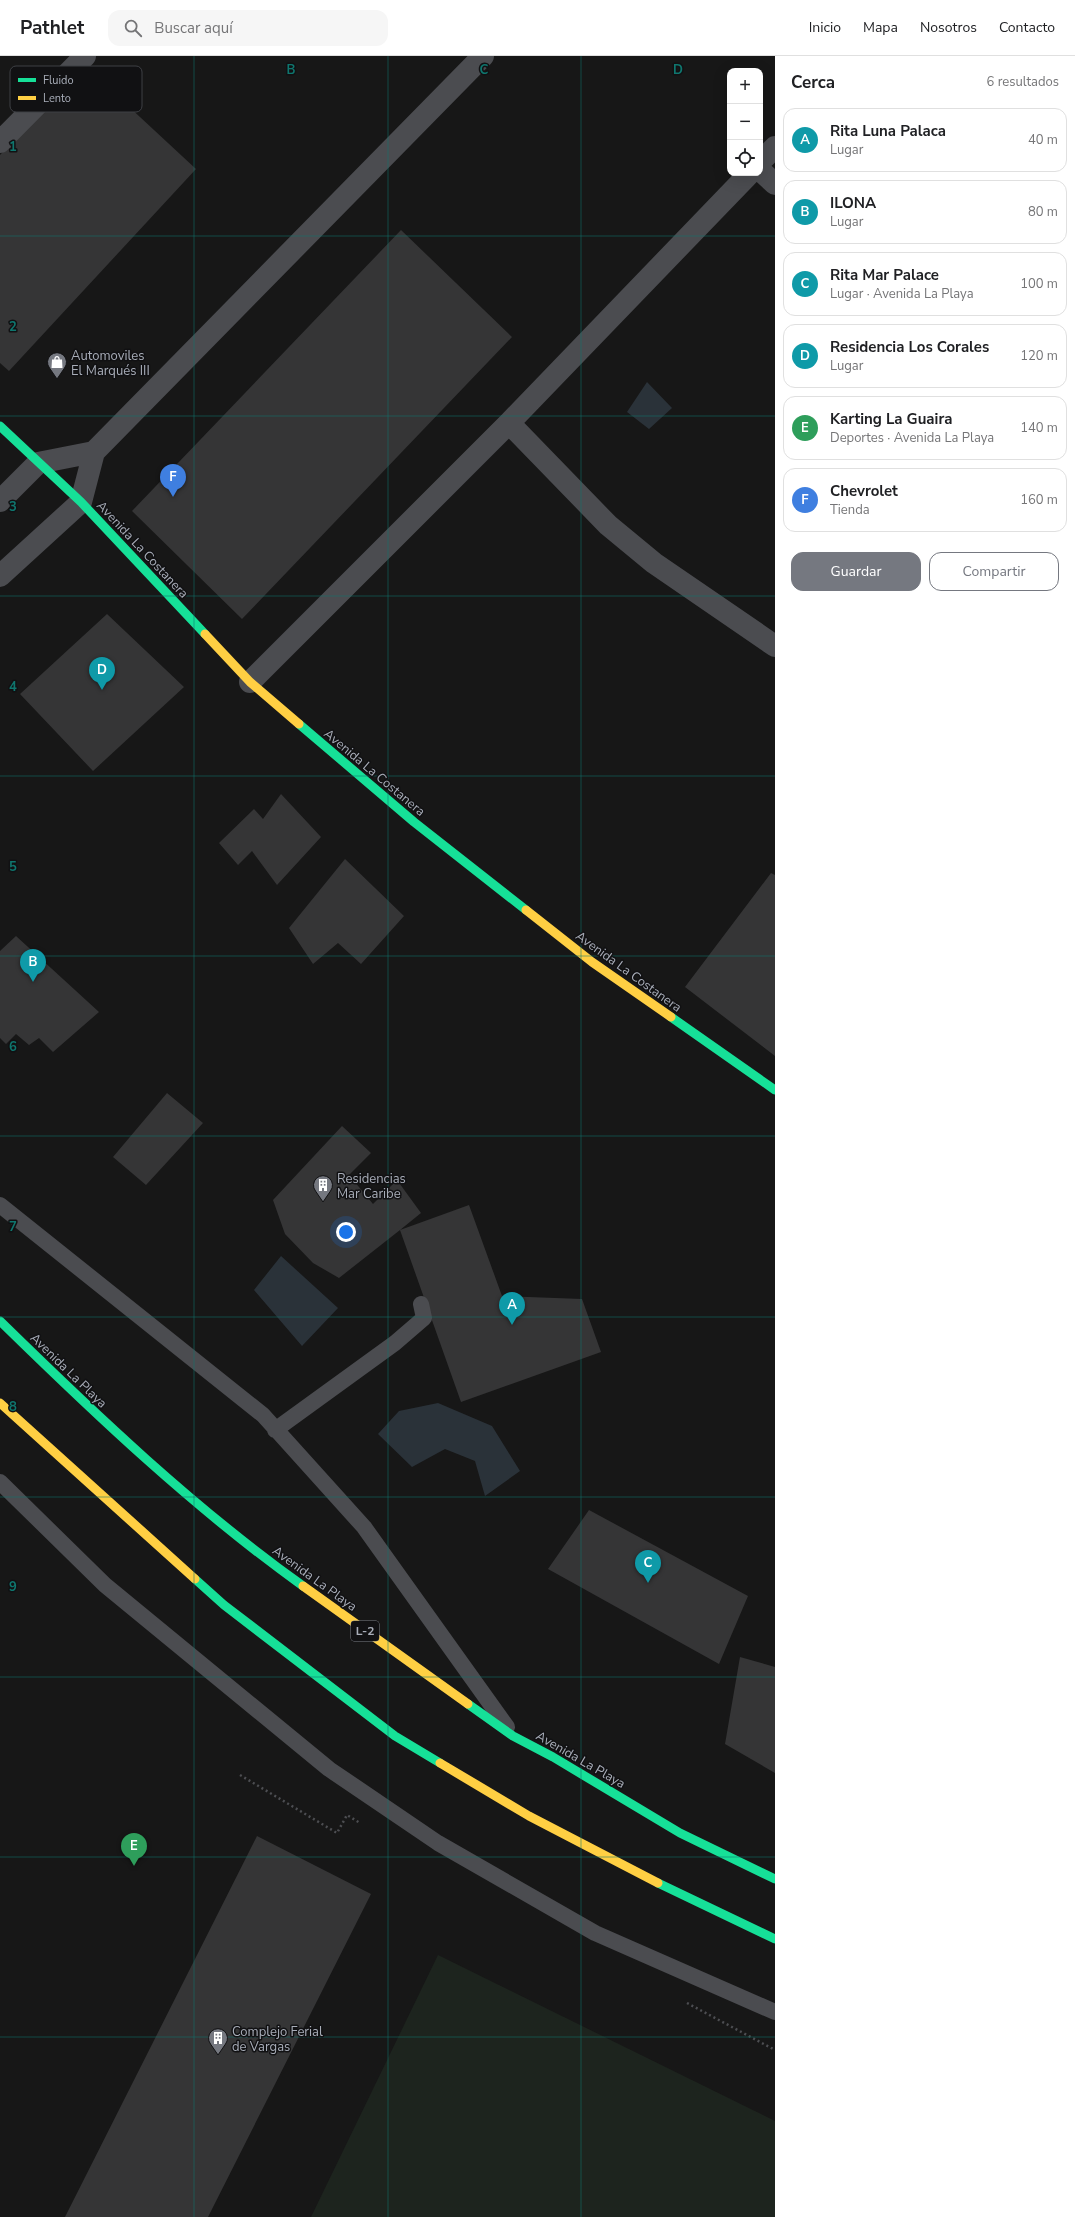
<!DOCTYPE html>
<html lang="es">
<meta charset="utf-8">
<style>
body{margin:0;font-family:"Nunito Sans",sans-serif;background:#f6f6f6;color:#202124}
.controls{position:absolute;right:12px;top:12px;display:grid;overflow:hidden;border-radius:8px;box-shadow:0 4px 16px #0002}
.controls button{width:36px;height:36px;display:grid;place-items:center;padding:0;border:0;border-bottom:1px solid #e0e0e0;background:#fff;color:#202124;font:20px sans-serif}
.you{position:absolute;left:346px;top:1176px;width:14px;height:14px;margin:-10px;border:3px solid #fff;border-radius:50%;background:#1a73e8;box-shadow:0 0 0 6px #1a73e833}
.badge{display:grid;place-items:center;width:26px;height:26px;border-radius:50%;background:#757880;color:#fff;font-size:13px;font-weight:700}
.pin{position:absolute;translate:-50% -33px;filter:drop-shadow(0 1px 2px #0008)}
.pin::after{content:'';position:absolute;top:21px;width:14px;height:12px;background:inherit;clip-path:polygon(0 0,100% 0,50% 100%)}
.list{margin:0;padding:0;list-style:none}
h2{display:flex;justify-content:space-between;align-items:center;height:52px;margin:0;padding:0 16px;font-size:17px}
h2 small{font-size:13px;font-weight:400;color:#757577}
.list li{display:grid;grid-template-columns:26px 1fr auto;gap:12px;align-items:center;box-sizing:border-box;height:64px;margin:0 8px 8px;padding:0 8px;border:1px solid #e0e0e0;border-radius:12px}
.list b{display:block;font-size:15px;white-space:nowrap}
.list p{margin:0;font-size:13px;white-space:nowrap;color:#757577}
.list em{font-size:13px;font-style:normal;color:#757577}
.actions{display:flex;gap:8px;padding:12px 16px}
.actions a{flex:1;padding:9px 0;border:1px solid #757880;border-radius:12px;text-align:center;font-size:14px;color:#757880}
.actions .main{background:#757880;color:#fff}
.icon{flex:none;width:22px;height:22px;fill:none;stroke:currentColor;stroke-width:2;stroke-linecap:round;stroke-linejoin:round}
.map{position:relative;flex:none;width:775px;height:2161px;overflow:hidden}
header{display:flex;align-items:center;gap:24px;box-sizing:border-box;height:56px;padding:0 20px;background:#fff;border-bottom:1px solid #e0e0e0}
header strong{font-size:19px}
nav{display:flex;gap:22px;margin-inline-start:auto;font-size:14px}
.search{width:280px;height:36px;background:#f6f6f6;display:flex;align-items:center;gap:10px;box-sizing:border-box;padding:0 14px;border-radius:12px;color:#757577;font-size:15px}
main{display:flex}
aside{flex:1;background:#fff}
.map>svg:first-child{display:block}
</style>
<header>
<strong>Pathlet</strong>
<div class="search"><svg class="icon" aria-label="search" viewBox="0 0 24 24"><circle cx="10" cy="10" r="6"/><path d="M15 15l6 6"/></svg>Buscar aquí</div>
<nav><a>Inicio</a><a>Mapa</a><a>Nosotros</a><a>Contacto</a></nav>
</header>
<main>
<div class="map">
<svg width="775" height="2161" viewBox="0 0 775 2161">
<rect width="100%" height="100%" fill="#171717"/>
<path fill="#1d241e" d="M 438,1899 L 775,2065 L 775,2161 L 311,2161 Z"/>
<path fill="#2a3239" d="M 647,326 L 672,352 L 649,373 L 627,356 Z
M 281,1200 L 338,1252 L 302,1290 L 254,1234 Z
M 438,1347 L 492,1370 L 520,1415 L 485,1440 L 475,1405 L 445,1393 L 412,1411 L 378,1378 L 399,1355 Z"/>
<path fill="#353536" d="M 84,9 L 196,113 L 9,315 L 0,307 L 0,99 Z
M 401,174 L 512,281 L 242,563 L 132,455 Z
M 107,558 L 184,631 L 93,715 L 20,638 Z
M 281,738 L 321,781 L 277,829 L 252,795 L 238,809 L 219,787 L 254,753 L 263,763 Z
M 345,803 L 404,860 L 361,908 L 338,887 L 313,908 L 289,872 Z
M 771,817 L 775,819 L 775,1000 L 685,931 Z
M 16,880 L 99,956 L 53,996 L 39,982 L 29,989 L 16,978 L 6,988 L 0,982 L 0,895 Z
M 167,1037 L 203,1067 L 146,1129 L 113,1101 Z
M 342,1070 L 371,1097 L 349,1119 L 373,1148 L 397,1124 L 421,1157 L 400,1174 L 469,1149 L 502,1240 L 582,1243 L 601,1296 L 461,1346 L 400,1174 L 339,1222 L 313,1207 L 285,1178 L 273,1144 Z
M 589,1454 L 748,1540 L 719,1608 L 548,1513 Z
M 740,1601 L 775,1611 L 775,1717 L 725,1688 Z
M 257,1780 L 371,1838 L 208,2161 L 65,2161 Z"/>
<g fill="none" stroke-linecap="round" stroke-linejoin="round">
<path stroke="#4d4e52" stroke-width="2.5" stroke-dasharray="2 3" stroke-linecap="butt" d="M 240,1719 L 337,1777 L 347,1759 L 360,1767
M 687,1947 L 775,1994"/>
<path stroke="#4b4c50" stroke-width="16" d="M 0,1149 L 263,1359 L 364,1471 L 507,1671
M 275,1374 L 395,1287 L 424,1262 L 421,1248
M 0,1426 L 105,1529 L 329,1713 L 438,1787 L 595,1877 L 775,1956"/>
<path stroke="#4b4c50" stroke-width="22" d="M 0,86 L 85,0
M 760,106 L 775,91
M 760,114 L 775,128
M 509,367 L 608,469 L 654,507 L 775,590
M 0,445 L 38,407 L 94,396
M 0,520 L 81,446 L 94,396 L 483,0
M 250,626 L 509,367 L 750,117"/>
<path stroke="#16e098" stroke-width="9" d="M 0,370 L 81,446 L 205,578
M 299,668 L 414,766 L 526,854
M 671,961 L 775,1034
M 0,1265 C 96,1359 194,1452 303,1530
M 195,1523 L 224,1549 L 395,1680 L 440,1707
M 468,1648 L 513,1680 L 553,1701 L 680,1777 L 775,1823
M 658,1827 L 775,1883"/>
<path stroke="#ffcf43" stroke-width="9" d="M 205,578 L 250,626 L 299,668
M 526,854 L 592,906 L 671,961
M 0,1347 L 195,1523
M 303,1530 L 468,1648
M 440,1707 L 529,1760 L 658,1827"/>
</g>
<path fill="none" stroke="#0f766e" stroke-width="1" stroke-opacity="0.55" d="M 194,0 L 194,2161M 388,0 L 388,2161M 581,0 L 581,2161M 0,180 L 775,180M 0,360 L 775,360M 0,540 L 775,540M 0,720 L 775,720M 0,900 L 775,900M 0,1080 L 775,1080M 0,1261 L 775,1261M 0,1441 L 775,1441M 0,1621 L 775,1621M 0,1801 L 775,1801M 0,1981 L 775,1981"/>
<defs>
<symbol id="shop-pin" viewBox="-11 -11 22 30"><path d="M0 17L-7.5 6A9.5 9.5 0 1 1 7.5 6Z" fill="#757880" stroke="#111113"/><path d="M-5-2.5h2.3a2.7 3.5 0 0 1 5.4 0H5L5.5 6h-11ZM-1.5-2.5h3a1.5 2.3 0 0 0-3 0Z" fill="#fff"/></symbol>
<symbol id="building-pin" viewBox="-11 -11 22 30"><path d="M0 17L-7.5 6A9.5 9.5 0 1 1 7.5 6Z" fill="#757880" stroke="#111113"/><path d="M-4-6H4V6H1V3H-1V6H-4ZM-2.5-4.3h1.7v1.8h-1.7ZM.8-4.3h1.7v1.8H.8ZM-2.5-1h1.7V.8h-1.7ZM.8-1h1.7V.8H.8Z" fill="#fff"/></symbol>
</defs>
<g fill-rule="evenodd">
<use href="#shop-pin" x="46" y="295" width="22" height="30"/>
<use href="#building-pin" x="312" y="1118" width="22" height="30"/>
<use href="#building-pin" x="207" y="1971" width="22" height="30"/>
</g>
<g text-anchor="middle" stroke-width="3" stroke-linejoin="round" paint-order="stroke">
<rect fill="#111113" stroke="#7b7e86" stroke-width="1" x="351" y="1565" width="28" height="20" rx="3"/>
<g font-size="12" font-weight="bold" fill="#a8adb8">
<text x="365" y="1579">L-2</text>
</g>
<g font-size="13" fill="#a8adb8" stroke="#111113" text-anchor="start">
<text x="71" y="304">Automoviles<tspan x="71" dy="15">El Marqués III</tspan></text>
<text x="337" y="1127">Residencias<tspan x="337" dy="15">Mar Caribe</tspan></text>
<text x="232" y="1980">Complejo Ferial<tspan x="232" dy="15">de Vargas</tspan></text>
</g>
<g font-size="13" fill="#a8adb8" stroke="#111113">
<text transform="translate(143 493) rotate(47)" y="5">Avenida La Costanera</text>
<text transform="translate(375 716) rotate(40)" y="5">Avenida La Costanera</text>
<text transform="translate(629 915) rotate(36)" y="5">Avenida La Costanera</text>
<text transform="translate(69 1314) rotate(44)" y="5">Avenida La Playa</text>
<text transform="translate(315 1522) rotate(36)" y="5">Avenida La Playa</text>
<text transform="translate(581 1703) rotate(30)" y="5">Avenida La Playa</text>
</g>
</g>
<rect x="10" y="10" width="132" height="46" rx="6" fill="#111113" stroke="#3e4045" stroke-width="1"/>
<rect x="18" y="22" width="18" height="4" fill="#16e098"/>
<rect x="18" y="40" width="18" height="4" fill="#ffcf43"/>
<g font-size="11" fill="#a8adb8">
<text x="43" y="28">Fluido</text>
<text x="43" y="46">Lento</text>
</g>
<g font-size="13" text-anchor="middle" font-weight="bold" fill="#0f766e" stroke="#111113" stroke-width="3" stroke-linejoin="round" paint-order="stroke">
<text x="291" y="18">B</text>
<text x="484" y="18">C</text>
<text x="678" y="18">D</text>
<text x="13" y="95">1</text>
<text x="13" y="275">2</text>
<text x="13" y="455">3</text>
<text x="13" y="635">4</text>
<text x="13" y="815">5</text>
<text x="13" y="995">6</text>
<text x="13" y="1175">7</text>
<text x="13" y="1355">8</text>
<text x="13" y="1535">9</text>
</g>
</svg>
<div class="controls">
<button>+</button>
<button>−</button>
<button><svg class="icon" aria-label="locate" viewBox="0 0 24 24"><circle cx="12" cy="12" r="6"/><path d="M12 2v4M12 18v4M2 12h4M18 12h4"/></svg></button>
</div>
<div class="you"></div>
<div class="pin badge" style="left:512px;top:1269px;background:#0f9aa8">A</div>
<div class="pin badge" style="left:33px;top:926px;background:#0f9aa8">B</div>
<div class="pin badge" style="left:648px;top:1527px;background:#0f9aa8">C</div>
<div class="pin badge" style="left:102px;top:634px;background:#0f9aa8">D</div>
<div class="pin badge" style="left:134px;top:1810px;background:#2e9e5b">E</div>
<div class="pin badge" style="left:173px;top:441px;background:#3f7fe0">F</div>
</div>
<aside>
<h2>Cerca<small>6 resultados</small></h2>
<ul class="list">
<li><span class="badge" style="background:#0f9aa8">A</span><div><b>Rita Luna Palaca</b><p>Lugar</p></div><em>40 m</em></li>
<li><span class="badge" style="background:#0f9aa8">B</span><div><b>ILONA</b><p>Lugar</p></div><em>80 m</em></li>
<li><span class="badge" style="background:#0f9aa8">C</span><div><b>Rita Mar Palace</b><p>Lugar · Avenida La Playa</p></div><em>100 m</em></li>
<li><span class="badge" style="background:#0f9aa8">D</span><div><b>Residencia Los Corales</b><p>Lugar</p></div><em>120 m</em></li>
<li><span class="badge" style="background:#2e9e5b">E</span><div><b>Karting La Guaira</b><p>Deportes · Avenida La Playa</p></div><em>140 m</em></li>
<li><span class="badge" style="background:#3f7fe0">F</span><div><b>Chevrolet</b><p>Tienda</p></div><em>160 m</em></li>
</ul>
<div class="actions"><a class="main">Guardar</a><a>Compartir</a></div>
</aside>
</main>
